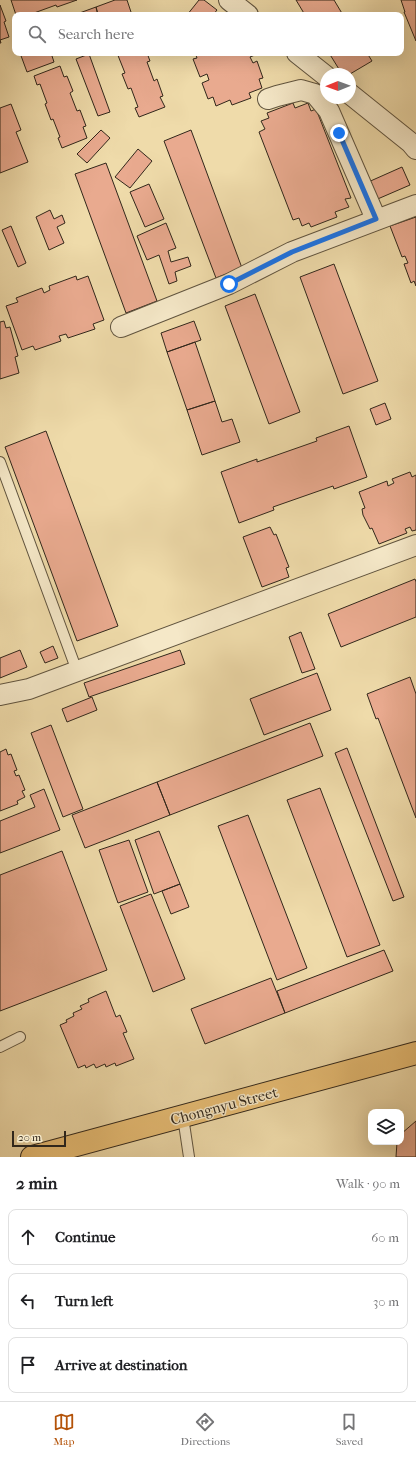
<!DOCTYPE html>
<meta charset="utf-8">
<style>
body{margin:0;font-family:"IM FELL French Canon",serif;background:#f6f6f6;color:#202124}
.controls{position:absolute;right:12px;bottom:12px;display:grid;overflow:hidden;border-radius:8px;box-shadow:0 4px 16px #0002}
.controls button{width:36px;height:36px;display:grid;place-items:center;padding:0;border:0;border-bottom:1px solid #e0e0e0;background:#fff;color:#202124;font:20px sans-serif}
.compass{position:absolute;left:320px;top:68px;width:36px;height:36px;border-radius:50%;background:#fff;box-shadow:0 4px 16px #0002;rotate:269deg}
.scale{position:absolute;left:12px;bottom:10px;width:54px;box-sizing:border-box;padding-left:4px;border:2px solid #31271b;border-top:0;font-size:11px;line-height:14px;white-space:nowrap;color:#31271b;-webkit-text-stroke:3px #f5e8c8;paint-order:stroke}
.stop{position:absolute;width:12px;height:12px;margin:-9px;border:3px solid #1a73e8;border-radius:50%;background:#fff}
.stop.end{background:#1a73e8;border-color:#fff;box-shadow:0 1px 4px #0008}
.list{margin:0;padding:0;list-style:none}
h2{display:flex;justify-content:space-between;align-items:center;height:52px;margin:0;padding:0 16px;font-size:17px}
h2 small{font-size:13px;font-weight:400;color:#757577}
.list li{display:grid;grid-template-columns:26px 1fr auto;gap:12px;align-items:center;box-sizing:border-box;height:56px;margin:0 8px 8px;padding:0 8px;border:1px solid #e0e0e0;border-radius:8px}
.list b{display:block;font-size:15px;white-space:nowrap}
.list em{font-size:13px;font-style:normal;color:#757577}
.icon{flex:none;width:22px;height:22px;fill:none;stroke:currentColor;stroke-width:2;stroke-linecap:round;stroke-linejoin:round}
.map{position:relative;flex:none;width:416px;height:1157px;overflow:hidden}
.search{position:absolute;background:#fff;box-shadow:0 4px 16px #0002;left:12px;right:12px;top:12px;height:44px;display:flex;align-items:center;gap:10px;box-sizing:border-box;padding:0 14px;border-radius:8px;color:#757577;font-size:15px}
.sheet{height:244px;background:#fff}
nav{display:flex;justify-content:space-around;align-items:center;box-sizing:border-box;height:56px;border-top:1px solid #e0e0e0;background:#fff;font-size:11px;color:#757577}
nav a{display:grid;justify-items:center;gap:2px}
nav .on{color:#b45309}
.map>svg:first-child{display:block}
</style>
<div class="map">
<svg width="416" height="1157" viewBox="0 0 416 1157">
<rect width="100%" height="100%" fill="#efdbaa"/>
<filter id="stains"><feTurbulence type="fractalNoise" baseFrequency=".005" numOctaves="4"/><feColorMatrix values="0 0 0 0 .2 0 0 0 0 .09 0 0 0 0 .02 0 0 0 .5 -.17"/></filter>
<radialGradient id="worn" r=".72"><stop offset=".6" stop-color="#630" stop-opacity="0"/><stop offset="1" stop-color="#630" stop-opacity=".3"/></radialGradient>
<path fill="#e9aa8f" stroke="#31271b" d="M 11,0 L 77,0 L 57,7 L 56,5 L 34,13 L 35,15 L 16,15 Z
M 115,0 L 127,0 L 132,15 L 98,15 L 96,7 Z
M 199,0 L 204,0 L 217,10 L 213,15 L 187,15 Z
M 296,0 L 334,0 L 343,15 L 305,15 Z
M 401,0 L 416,0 L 416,41 L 404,12 L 405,12 Z
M 0,5 L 6,21 L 4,22 L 9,37 L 0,40 L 1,43 L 0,43 Z
M 96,7 L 98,15 L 74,15 Z
M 20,53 L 51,53 L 54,62 L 27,72 Z
M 114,53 L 147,53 L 150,61 L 147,62 L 154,81 L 157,79 L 163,96 L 160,97 L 165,107 L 139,117 L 135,108 L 138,107 L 131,88 L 128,89 L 122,74 L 125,73 L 117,53 L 114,54 Z
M 195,53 L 254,53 L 255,55 L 250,57 L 253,63 L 257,61 L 263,78 L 259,79 L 262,88 L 249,93 L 251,98 L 232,105 L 230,100 L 216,106 L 213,97 L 208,99 L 202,83 L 209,80 L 207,74 L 200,77 L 193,59 L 197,58 Z
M 329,53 L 367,53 L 372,61 L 350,74 L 342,74 Z
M 89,54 L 110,112 L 98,116 L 76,59 Z
M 60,66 L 64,77 L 67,76 L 73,91 L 70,93 L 77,111 L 80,110 L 86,126 L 83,127 L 87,138 L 62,148 L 58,138 L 60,137 L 53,119 L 51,120 L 45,104 L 47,103 L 40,84 L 37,85 L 34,76 Z
M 293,103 L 295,108 L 308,103 L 311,111 L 316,109 L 351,198 L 345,199 L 349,207 L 335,212 L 337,217 L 311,227 L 309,223 L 302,226 L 299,218 L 293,220 L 259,132 L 265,129 L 261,121 L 269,118 L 267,113 Z
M 11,104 L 21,130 L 16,132 L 28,162 L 0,173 L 0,108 Z
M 101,130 L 110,138 L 87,163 L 77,154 Z
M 191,130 L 242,268 L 216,278 L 164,141 Z
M 138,149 L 152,161 L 130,188 L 115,177 Z
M 106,163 L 157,301 L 126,313 L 75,174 Z
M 402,167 L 410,185 L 373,201 L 366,183 Z
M 149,184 L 164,219 L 145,227 L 130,192 Z
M 50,210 L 54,219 L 62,215 L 65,223 L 57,227 L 64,243 L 49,250 L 36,217 Z
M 416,217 L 416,286 L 414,281 L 411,283 L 404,264 L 408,263 L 405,256 L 402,257 L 390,226 Z
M 166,223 L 176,248 L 168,251 L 171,262 L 188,257 L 191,266 L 175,272 L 177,281 L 169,284 L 159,255 L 147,260 L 137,236 Z
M 11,226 L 26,263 L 18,267 L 2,230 Z
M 334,264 L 378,381 L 343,394 L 300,277 Z
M 76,276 L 77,280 L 88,276 L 104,320 L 93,324 L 95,329 L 68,338 L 66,334 L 59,336 L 61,341 L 35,350 L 33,346 L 22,350 L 6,306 L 18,302 L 16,298 L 42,288 L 44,293 L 50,290 L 49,286 Z
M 255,294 L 300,412 L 269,424 L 225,306 Z
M 4,321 L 6,328 L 10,327 L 18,356 L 15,357 L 19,373 L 0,379 L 0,322 Z
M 194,321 L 201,340 L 167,352 L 161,333 Z
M 195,342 L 215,401 L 187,410 L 167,352 Z
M 215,401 L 222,422 L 232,419 L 240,442 L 202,455 L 187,410 Z
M 385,403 L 391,419 L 376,425 L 370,409 Z
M 349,426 L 367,477 L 334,489 L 333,486 L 273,507 L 274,510 L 239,523 L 221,472 L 257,459 L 257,462 L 317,441 L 316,438 Z
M 46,431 L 118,626 L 77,641 L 5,447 Z
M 410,472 L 412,477 L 416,475 L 416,530 L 412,531 L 410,527 L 405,529 L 407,533 L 379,544 L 372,528 L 370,529 L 363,515 L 362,509 L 365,508 L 359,492 L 387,481 L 388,486 L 394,483 L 392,479 Z
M 270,527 L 274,535 L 276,534 L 289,567 L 286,568 L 289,577 L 262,587 L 243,537 Z
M 415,579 L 416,582 L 416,617 L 341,647 L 328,614 Z
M 301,632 L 315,669 L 302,673 L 289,637 Z
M 53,646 L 58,658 L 45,663 L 40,652 Z
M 20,650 L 27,667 L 0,678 L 0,658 Z
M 180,650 L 185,664 L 89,697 L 84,683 Z
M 317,673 L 331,710 L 264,735 L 250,699 Z
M 410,677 L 416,694 L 416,818 L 378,718 L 376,719 L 367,694 Z
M 92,697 L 97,710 L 67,722 L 62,709 Z
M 310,723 L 323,756 L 170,815 L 157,782 Z
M 51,725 L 83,809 L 63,817 L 31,733 Z
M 347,748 L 404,897 L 393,901 L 335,753 Z
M 6,749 L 8,755 L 11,754 L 17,770 L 14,771 L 16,776 L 19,775 L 25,790 L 22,791 L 25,797 L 17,801 L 18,804 L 0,811 L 0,752 Z
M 157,782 L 170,815 L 85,848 L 72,815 Z
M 320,788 L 380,945 L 347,957 L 287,800 Z
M 44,789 L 60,830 L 0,853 L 0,821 L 35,807 L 30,795 Z
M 248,815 L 307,968 L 277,980 L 218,826 Z
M 159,831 L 180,884 L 154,894 L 135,840 Z
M 129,840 L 148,892 L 118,903 L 99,850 Z
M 62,851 L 107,970 L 0,1011 L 0,875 Z
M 180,884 L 189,907 L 171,914 L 162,891 Z
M 151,894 L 185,979 L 153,992 L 120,906 Z
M 384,950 L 393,971 L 285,1013 L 277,991 Z
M 271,978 L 285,1013 L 205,1044 L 191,1009 Z
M 106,991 L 116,1017 L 120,1015 L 127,1032 L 123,1033 L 134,1059 L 116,1066 L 115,1063 L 106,1067 L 105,1064 L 96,1068 L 94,1064 L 86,1068 L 85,1065 L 78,1068 L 60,1025 L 67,1022 L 66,1020 L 74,1016 L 73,1013 L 82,1009 L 80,1006 L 89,1002 L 88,999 Z
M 416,1121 L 416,1157 L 396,1157 L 397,1142 L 401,1142 L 401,1134 Z"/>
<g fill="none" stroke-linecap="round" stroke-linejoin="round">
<defs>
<path id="service" d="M 0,462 L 77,671
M 0,1047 L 20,1037
M 183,1117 L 189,1157"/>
<path id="minor" d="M 229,0 L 248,15
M 297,53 L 326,76
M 350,94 L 411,143 L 416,149
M 268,99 L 277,96 L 301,90 L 315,94 L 329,111 L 376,219
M 121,327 L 229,284 L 292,252 L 416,205
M 0,695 L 29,689 L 416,545"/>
<path id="primary" d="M 32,1157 L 416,1053"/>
</defs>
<use href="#service" stroke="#60543f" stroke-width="12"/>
<use href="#minor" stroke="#60543f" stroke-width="22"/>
<use href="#primary" stroke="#31271b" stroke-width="24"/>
<use href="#service" stroke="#f5e8c8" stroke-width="10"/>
<use href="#minor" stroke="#f5e8c8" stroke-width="20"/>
<use href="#primary" stroke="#e8be75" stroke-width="22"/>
</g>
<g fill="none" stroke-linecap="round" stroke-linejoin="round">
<path stroke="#1a73e8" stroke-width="5" d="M 229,284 L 292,252 L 376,219 L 339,133"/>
</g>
<g text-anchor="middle" stroke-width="3" stroke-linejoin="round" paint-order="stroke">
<g font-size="15" fill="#31271b" stroke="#f5e8c8">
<text transform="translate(224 1106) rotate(-15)" y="5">Chongnyu Street</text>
</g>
</g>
<rect width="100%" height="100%" filter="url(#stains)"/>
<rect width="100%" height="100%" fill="url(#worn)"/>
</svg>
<div class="controls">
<button><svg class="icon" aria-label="layers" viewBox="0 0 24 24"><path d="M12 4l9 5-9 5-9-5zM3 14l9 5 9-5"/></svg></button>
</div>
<svg class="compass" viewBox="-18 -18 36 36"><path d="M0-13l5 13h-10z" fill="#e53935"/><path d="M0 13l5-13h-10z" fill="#757577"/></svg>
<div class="scale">20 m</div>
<div class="stop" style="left:229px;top:284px"></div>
<div class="stop end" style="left:339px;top:133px"></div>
<div class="search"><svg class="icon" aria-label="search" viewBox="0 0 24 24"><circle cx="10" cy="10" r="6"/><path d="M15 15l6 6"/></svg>Search here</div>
</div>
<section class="sheet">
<h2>2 min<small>Walk · 90 m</small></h2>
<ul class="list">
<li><svg class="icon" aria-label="ahead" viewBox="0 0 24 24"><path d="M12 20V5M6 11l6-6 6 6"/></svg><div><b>Continue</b></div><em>60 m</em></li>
<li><svg class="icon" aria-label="left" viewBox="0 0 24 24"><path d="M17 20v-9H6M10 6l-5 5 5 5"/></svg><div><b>Turn left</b></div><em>30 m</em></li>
<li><svg class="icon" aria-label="arrive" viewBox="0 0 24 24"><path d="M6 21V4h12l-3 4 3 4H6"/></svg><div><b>Arrive at destination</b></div></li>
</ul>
</section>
<nav>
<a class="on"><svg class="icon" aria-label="map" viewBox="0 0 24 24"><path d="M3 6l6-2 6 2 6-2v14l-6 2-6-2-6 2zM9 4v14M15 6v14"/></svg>Map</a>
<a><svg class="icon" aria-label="directions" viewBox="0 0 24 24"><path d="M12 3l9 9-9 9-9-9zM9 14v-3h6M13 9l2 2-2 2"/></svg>Directions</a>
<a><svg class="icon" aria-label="saved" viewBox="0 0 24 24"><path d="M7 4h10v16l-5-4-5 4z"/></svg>Saved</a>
</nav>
